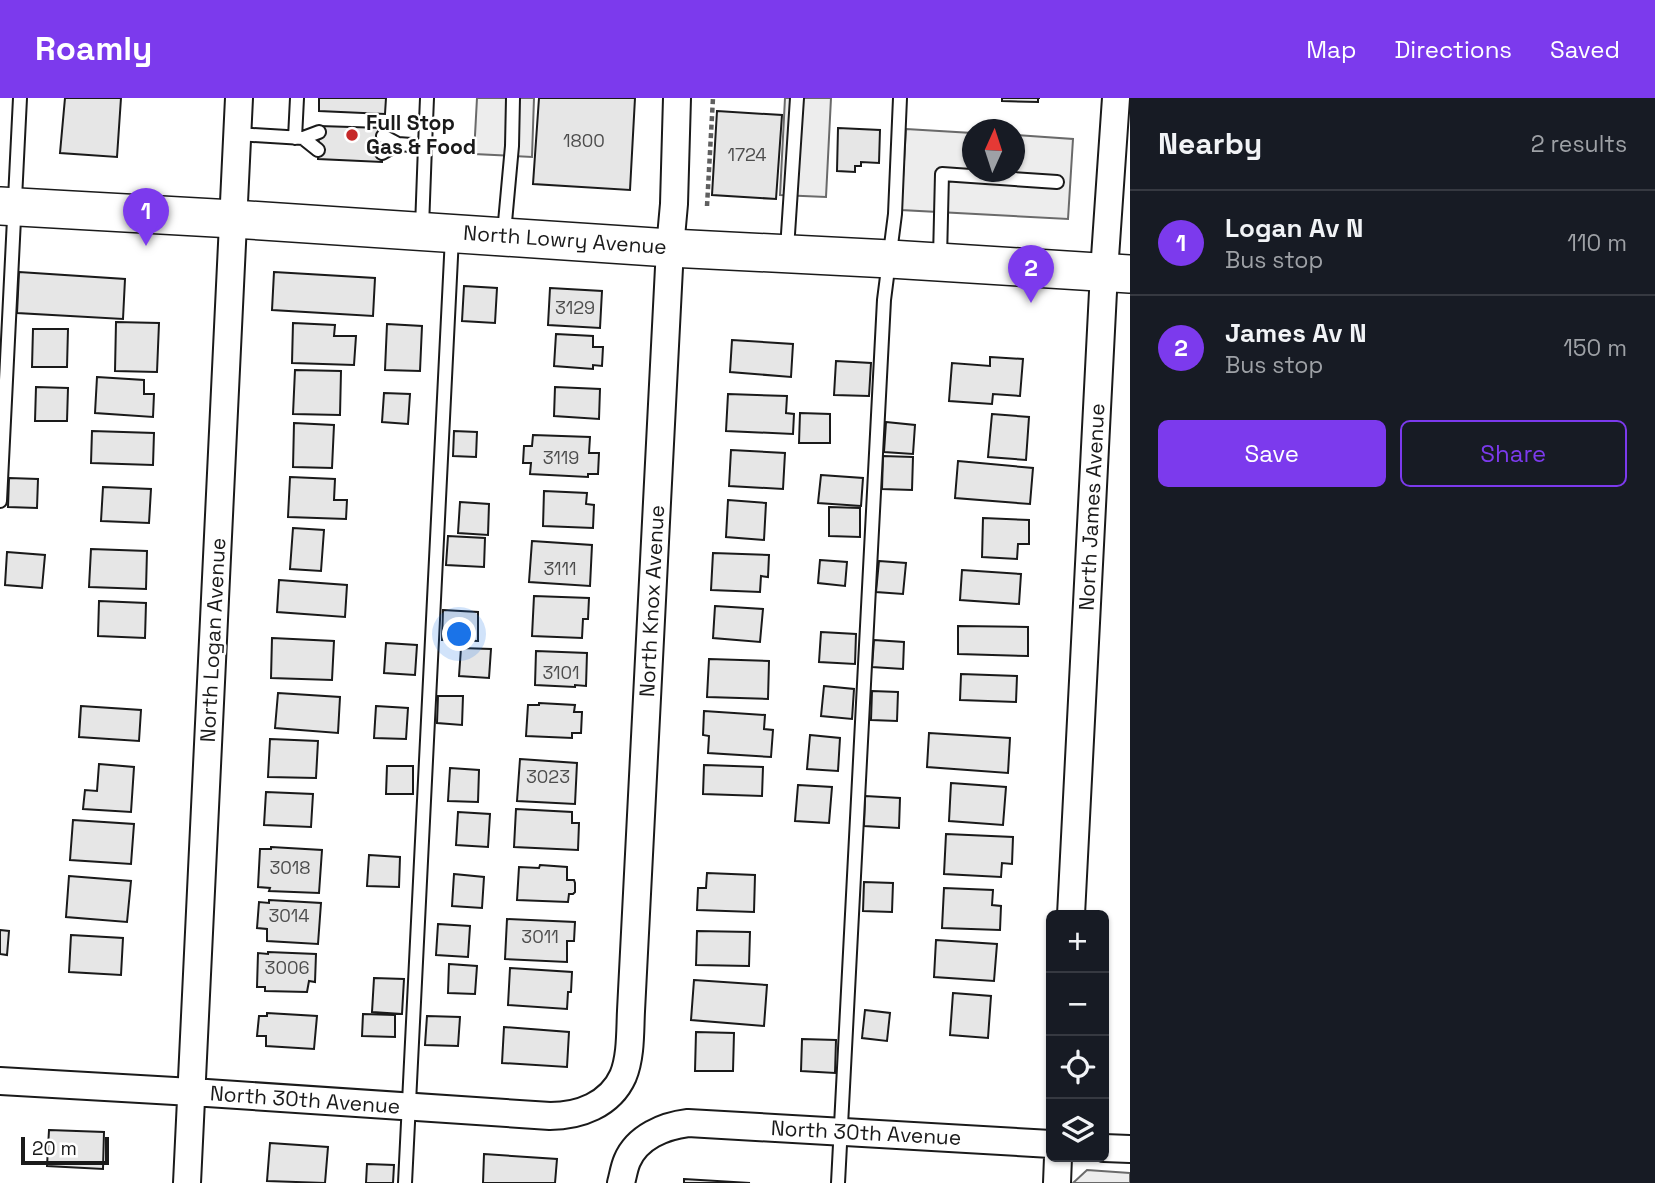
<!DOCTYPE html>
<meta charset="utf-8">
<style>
body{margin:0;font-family:"Space Grotesk",sans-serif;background:#20242c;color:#f1f3f6}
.controls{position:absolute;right:21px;bottom:21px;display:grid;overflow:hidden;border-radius:10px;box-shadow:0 2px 5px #0004}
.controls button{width:63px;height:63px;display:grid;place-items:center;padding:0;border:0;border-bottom:2px solid #363941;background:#171b24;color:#f1f3f6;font:35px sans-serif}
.compass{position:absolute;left:962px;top:21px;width:63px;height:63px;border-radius:50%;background:#171b24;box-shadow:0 2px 5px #0004;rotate:3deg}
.scale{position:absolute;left:21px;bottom:18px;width:88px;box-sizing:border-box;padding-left:7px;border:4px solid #1a1a1a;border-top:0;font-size:19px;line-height:24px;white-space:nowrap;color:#1a1a1a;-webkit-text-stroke:5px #fff;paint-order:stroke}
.you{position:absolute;left:460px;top:537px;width:24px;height:24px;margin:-18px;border:5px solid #fff;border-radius:50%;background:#1a73e8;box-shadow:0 0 0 10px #1a73e833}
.badge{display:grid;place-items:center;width:46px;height:46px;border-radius:50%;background:#7c3aed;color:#fff;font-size:23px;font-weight:700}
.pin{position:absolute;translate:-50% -58px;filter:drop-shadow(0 2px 4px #0008)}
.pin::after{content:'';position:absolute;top:37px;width:24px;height:21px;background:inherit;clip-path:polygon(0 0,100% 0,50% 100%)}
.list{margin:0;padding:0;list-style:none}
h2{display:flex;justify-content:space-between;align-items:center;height:91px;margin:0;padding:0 28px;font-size:30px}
h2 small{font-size:23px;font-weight:400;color:#9ea1a6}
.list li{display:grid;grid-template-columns:46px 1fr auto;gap:21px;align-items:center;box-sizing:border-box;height:105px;padding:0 28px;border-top:2px solid #363941}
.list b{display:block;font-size:26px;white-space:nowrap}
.list p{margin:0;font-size:23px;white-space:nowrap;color:#9ea1a6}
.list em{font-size:23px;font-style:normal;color:#9ea1a6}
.actions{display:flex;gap:14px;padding:21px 28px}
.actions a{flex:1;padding:16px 0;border:2px solid #7c3aed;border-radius:10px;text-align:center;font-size:24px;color:#7c3aed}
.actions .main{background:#7c3aed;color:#fff}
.icon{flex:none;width:38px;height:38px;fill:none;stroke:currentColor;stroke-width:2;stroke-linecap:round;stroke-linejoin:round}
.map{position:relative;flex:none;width:1130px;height:1085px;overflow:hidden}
header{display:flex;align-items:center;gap:42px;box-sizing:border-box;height:98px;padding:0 35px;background:#7c3aed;color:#fff}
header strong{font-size:33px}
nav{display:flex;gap:38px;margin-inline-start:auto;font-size:24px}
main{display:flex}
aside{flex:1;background:#171b24}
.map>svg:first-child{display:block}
</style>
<header>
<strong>Roamly</strong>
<nav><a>Map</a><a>Directions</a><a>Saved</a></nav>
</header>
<main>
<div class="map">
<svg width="1130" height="1085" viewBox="0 0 1130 1085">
<rect width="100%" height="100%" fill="#fff"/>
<path fill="#ededed" stroke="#6a6a6a" stroke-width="2" d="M 477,0 L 534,0 L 532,59 L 474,56 Z
M 785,0 L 831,0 L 826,99 L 780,97 Z
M 906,31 L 972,35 L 972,74 L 1014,74 L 1015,37 L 1073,41 L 1068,121 L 901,112 Z
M 1087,1072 L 1130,1075 L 1130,1085 L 1073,1085 Z"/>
<path fill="#e6e6e6" stroke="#1a1a1a" stroke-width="2" d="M 65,0 L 121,0 L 117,59 L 60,55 Z
M 319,0 L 386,0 L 385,16 L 319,13 Z
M 539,0 L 635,0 L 630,92 L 533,86 Z
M 1002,0 L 1040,0 L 1038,0 L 1038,4 L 1002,3 Z
M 717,13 L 782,17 L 776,101 L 712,97 Z
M 319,28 L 383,30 L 382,64 L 318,61 Z
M 838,30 L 880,32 L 879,65 L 861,64 L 861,68 L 855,68 L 855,74 L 837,73 Z
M 19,174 L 125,181 L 123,221 L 17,215 Z
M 274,174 L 375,180 L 373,218 L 272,212 Z
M 464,188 L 497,190 L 495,225 L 462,223 Z
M 550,190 L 602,193 L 600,230 L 548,227 Z
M 116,224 L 159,225 L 157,274 L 115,273 Z
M 293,225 L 335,227 L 334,238 L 356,238 L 354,267 L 292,265 Z
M 387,226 L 422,228 L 420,273 L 385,272 Z
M 33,231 L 68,231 L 67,269 L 32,269 Z
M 556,236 L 593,238 L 593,249 L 603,249 L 602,268 L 593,267 L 593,271 L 554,268 Z
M 732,242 L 793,246 L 791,279 L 730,274 Z
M 990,259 L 1023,261 L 1020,298 L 993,296 L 992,306 L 949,303 L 952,265 L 990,268 Z
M 836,263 L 871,265 L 869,298 L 834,297 Z
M 295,272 L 341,273 L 340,317 L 293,316 Z
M 97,279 L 144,282 L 144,296 L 154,296 L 153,319 L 95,315 Z
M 36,289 L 68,290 L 67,323 L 35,323 Z
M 555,289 L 600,291 L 599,321 L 554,318 Z
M 384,295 L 410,296 L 408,326 L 382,324 Z
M 728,296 L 787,298 L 786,315 L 794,316 L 793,336 L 726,333 Z
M 800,315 L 830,316 L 830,345 L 799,345 Z
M 992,316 L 1029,319 L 1026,362 L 988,359 Z
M 886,324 L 915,327 L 913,356 L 884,354 Z
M 294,325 L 334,327 L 332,370 L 293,369 Z
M 92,333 L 154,335 L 153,367 L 91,365 Z
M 454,333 L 477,334 L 476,359 L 453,358 Z
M 533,337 L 590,339 L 589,355 L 599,355 L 598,376 L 588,376 L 588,379 L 530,376 L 531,365 L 523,365 L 524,348 L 532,348 Z
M 731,352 L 785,355 L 783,391 L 729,388 Z
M 883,358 L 913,359 L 912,392 L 882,391 Z
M 958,363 L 1033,370 L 1030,406 L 955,400 Z
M 821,377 L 863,380 L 861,408 L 818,405 Z
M 290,379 L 335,381 L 334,402 L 347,402 L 346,421 L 288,419 Z
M 9,380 L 38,381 L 37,410 L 8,409 Z
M 103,389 L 151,391 L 149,425 L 101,423 Z
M 544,393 L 587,395 L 586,406 L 594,407 L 593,430 L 543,428 Z
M 728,402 L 766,405 L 764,442 L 726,439 Z
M 460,404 L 489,406 L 488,437 L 458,435 Z
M 829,409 L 860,410 L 860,439 L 829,438 Z
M 983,420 L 1029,422 L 1029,446 L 1018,446 L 1017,461 L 982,459 Z
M 293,430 L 324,432 L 321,473 L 290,471 Z
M 448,438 L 485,440 L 484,469 L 446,467 Z
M 532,443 L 592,447 L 590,488 L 529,484 Z
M 91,451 L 147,453 L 146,491 L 89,489 Z
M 7,454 L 45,457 L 42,490 L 5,487 Z
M 713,455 L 769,457 L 768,479 L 761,478 L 760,494 L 711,492 Z
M 820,462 L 847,464 L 845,488 L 818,485 Z
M 879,463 L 906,465 L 903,496 L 876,494 Z
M 962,472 L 1021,476 L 1019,506 L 960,502 Z
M 279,482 L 347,487 L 345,519 L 277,514 Z
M 534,498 L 589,500 L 588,521 L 583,521 L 582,540 L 532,538 Z
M 99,503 L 146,505 L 145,540 L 98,538 Z
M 715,508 L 763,511 L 760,544 L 713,540 Z
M 443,512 L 478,514 L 478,543 L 442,542 Z
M 958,528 L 1028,529 L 1028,558 L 958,556 Z
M 821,534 L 856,536 L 855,566 L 819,564 Z
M 272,540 L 334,543 L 332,582 L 271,580 Z
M 874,542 L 904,544 L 903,571 L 872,569 Z
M 386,545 L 417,547 L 415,577 L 384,575 Z
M 461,550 L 491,551 L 489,580 L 459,578 Z
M 536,553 L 587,555 L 586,588 L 575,587 L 575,589 L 535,587 Z
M 709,561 L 769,563 L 768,601 L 707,599 Z
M 961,576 L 1017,578 L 1016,604 L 960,602 Z
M 824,588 L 854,591 L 852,621 L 821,618 Z
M 872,593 L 898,594 L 897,623 L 871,622 Z
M 278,595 L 340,599 L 338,635 L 275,630 Z
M 438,598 L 463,598 L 462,627 L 437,625 Z
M 539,605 L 575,607 L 574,614 L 582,614 L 581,635 L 572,635 L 572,640 L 526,638 L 528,607 L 539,607 Z
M 81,608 L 141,612 L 139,643 L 79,639 Z
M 376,608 L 408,610 L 406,641 L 374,640 Z
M 704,613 L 765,617 L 764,631 L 773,632 L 771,659 L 708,655 L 709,638 L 703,637 Z
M 929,635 L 1010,640 L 1008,675 L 927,669 Z
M 810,637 L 840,640 L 838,673 L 807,671 Z
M 270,641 L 318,643 L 316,680 L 268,679 Z
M 520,661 L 577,665 L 575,706 L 517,703 Z
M 99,666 L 134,669 L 131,714 L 83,711 L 85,692 L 97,693 Z
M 704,667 L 763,669 L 762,698 L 703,696 Z
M 387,668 L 413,668 L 413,696 L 386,696 Z
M 450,670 L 479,672 L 478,704 L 448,703 Z
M 951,685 L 1006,689 L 1003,727 L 949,723 Z
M 798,687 L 832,689 L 829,725 L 795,723 Z
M 266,694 L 313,696 L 311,729 L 264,727 Z
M 865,698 L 900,700 L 899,730 L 864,728 Z
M 516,711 L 572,714 L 572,725 L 579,725 L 578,752 L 514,749 Z
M 458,714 L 490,716 L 488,749 L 456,747 Z
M 73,722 L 134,726 L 131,766 L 70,762 Z
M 946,736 L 1013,739 L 1012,766 L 1002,765 L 1001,779 L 944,776 Z
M 271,749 L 322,752 L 319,795 L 269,793 L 270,790 L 258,789 L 260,751 L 271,751 Z
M 369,757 L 400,759 L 399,789 L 367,788 Z
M 540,767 L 567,769 L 567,782 L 574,782 L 575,785 L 575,794 L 573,796 L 569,796 L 568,804 L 517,802 L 519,769 L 539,770 Z
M 707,775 L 755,777 L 754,814 L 697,812 L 698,790 L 706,790 Z
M 454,776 L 484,779 L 482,810 L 452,808 Z
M 69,778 L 131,783 L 127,824 L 66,819 Z
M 864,784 L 893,785 L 892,814 L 863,813 Z
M 944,790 L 993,792 L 992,807 L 1001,808 L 1000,832 L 942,830 Z
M 269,802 L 321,805 L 318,846 L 267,843 L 267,831 L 257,830 L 259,804 L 269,805 Z
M 507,821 L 575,824 L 574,843 L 567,843 L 567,864 L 505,861 Z
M 438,826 L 470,828 L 468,859 L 436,857 Z
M 0,832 L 9,833 L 7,857 L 0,856 Z
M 697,833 L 750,834 L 749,868 L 696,867 Z
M 71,837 L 123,840 L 121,877 L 69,874 Z
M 936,842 L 997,846 L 994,883 L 934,879 Z
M 268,854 L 316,856 L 315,884 L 309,883 L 307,894 L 265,893 L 265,889 L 257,889 L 258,855 L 268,856 Z
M 449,866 L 477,868 L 475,896 L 448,895 Z
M 510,870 L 572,874 L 571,894 L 568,894 L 567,911 L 508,907 Z
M 374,880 L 404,881 L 402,916 L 372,914 Z
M 694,882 L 767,887 L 764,928 L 691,922 Z
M 953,895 L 991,898 L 988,940 L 950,937 Z
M 865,912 L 890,915 L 887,943 L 862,940 Z
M 267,915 L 317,918 L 314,951 L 266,948 L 266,938 L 257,938 L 259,918 L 267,918 Z
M 363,916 L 395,917 L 395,939 L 362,938 Z
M 427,918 L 460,919 L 458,948 L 425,947 Z
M 504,929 L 569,934 L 567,969 L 502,965 Z
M 696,934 L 734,935 L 733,973 L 695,973 Z
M 802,941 L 836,942 L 835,975 L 801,973 Z
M 49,1032 L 104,1034 L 103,1071 L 47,1068 Z
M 270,1045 L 328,1049 L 325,1085 L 267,1083 Z
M 484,1056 L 557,1061 L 555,1085 L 483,1085 Z
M 367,1066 L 394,1067 L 393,1085 L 366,1085 Z
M 684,1081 L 750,1085 L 684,1085 Z"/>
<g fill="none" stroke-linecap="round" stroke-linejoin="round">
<defs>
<path id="service" d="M 237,36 L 303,40 L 319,34
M 383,38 L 398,46 L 425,48 L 422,129
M 295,40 L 297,0
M 303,40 L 318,52
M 425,48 L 427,0
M 382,55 L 398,46
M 504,135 L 512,48 L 513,0
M 787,151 L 797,0
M 940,160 L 942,76 L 1057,84
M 0,403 L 20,0
M 405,1085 L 452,139
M 838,1085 L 884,202 L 895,116 L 900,0"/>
<path id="minor" d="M 1071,817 L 1104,174 L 1116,0
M 0,983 L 192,994 L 550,1018 C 579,1018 610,1007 623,978 C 631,959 630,933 631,913 L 670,150 L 674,106 L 677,0
M 1104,1050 L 1130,1051
M 187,1085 L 239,0
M 621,1085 C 623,1078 624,1070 627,1063 C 637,1039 664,1028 688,1025 L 1051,1046
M 1057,1085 L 1058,1059"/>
<path id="secondary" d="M 0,108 L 233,121 L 670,150 L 890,161 L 1130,176"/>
</defs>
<use href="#service" stroke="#1a1a1a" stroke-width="16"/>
<use href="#minor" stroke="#1a1a1a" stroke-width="30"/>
<use href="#secondary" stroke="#1a1a1a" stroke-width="40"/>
<path stroke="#5f5f5f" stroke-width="4.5" stroke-dasharray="5 3.5" stroke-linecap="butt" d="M 707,108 L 713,0"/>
<use href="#service" stroke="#fff" stroke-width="12"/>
<use href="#minor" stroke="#fff" stroke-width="26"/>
<use href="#secondary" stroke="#fff" stroke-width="37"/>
</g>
<circle fill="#c62828" stroke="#fff" stroke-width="2.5" cx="352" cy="37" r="7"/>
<g text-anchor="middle" stroke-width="5" stroke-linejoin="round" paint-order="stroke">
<g font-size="18" fill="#4d4d4d">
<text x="584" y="49">1800</text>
<text x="747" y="63">1724</text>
<text x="575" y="216">3129</text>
<text x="561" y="366">3119</text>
<text x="560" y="477">3111</text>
<text x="561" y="581">3101</text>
<text x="548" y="685">3023</text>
<text x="290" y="776">3018</text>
<text x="289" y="824">3014</text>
<text x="540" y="845">3011</text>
<text x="287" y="876">3006</text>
</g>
<g font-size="21" font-weight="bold" fill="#1a1a1a" stroke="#fff" text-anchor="start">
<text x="366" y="32">Full Stop<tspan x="366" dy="24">Gas &amp; Food</tspan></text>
</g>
<g font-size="21" fill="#1a1a1a" stroke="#fff">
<text transform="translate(565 142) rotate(4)" y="7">North Lowry Avenue</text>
<text transform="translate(1092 409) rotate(-87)" y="7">North James Avenue</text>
<text transform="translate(652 503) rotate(-87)" y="7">North Knox Avenue</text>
<text transform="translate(213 542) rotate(-87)" y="7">North Logan Avenue</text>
<text transform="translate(305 1002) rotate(4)" y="7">North 30th Avenue</text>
<text transform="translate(866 1035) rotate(3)" y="7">North 30th Avenue</text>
</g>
</g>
</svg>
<div class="controls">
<button>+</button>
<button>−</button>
<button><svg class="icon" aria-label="locate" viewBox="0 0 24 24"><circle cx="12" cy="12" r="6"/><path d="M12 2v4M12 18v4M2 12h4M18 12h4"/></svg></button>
<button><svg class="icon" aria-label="layers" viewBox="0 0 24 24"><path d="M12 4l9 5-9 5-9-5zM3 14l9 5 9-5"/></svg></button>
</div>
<svg class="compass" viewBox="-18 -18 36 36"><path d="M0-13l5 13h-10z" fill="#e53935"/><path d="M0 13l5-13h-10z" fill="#9ea1a6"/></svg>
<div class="scale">20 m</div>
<div class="you"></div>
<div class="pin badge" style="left:146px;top:148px">1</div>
<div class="pin badge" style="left:1031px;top:205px">2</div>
</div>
<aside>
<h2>Nearby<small>2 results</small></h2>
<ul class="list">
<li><span class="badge">1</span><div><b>Logan Av N</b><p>Bus stop</p></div><em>110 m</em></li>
<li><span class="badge">2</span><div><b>James Av N</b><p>Bus stop</p></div><em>150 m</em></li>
</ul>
<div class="actions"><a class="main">Save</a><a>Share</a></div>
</aside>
</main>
